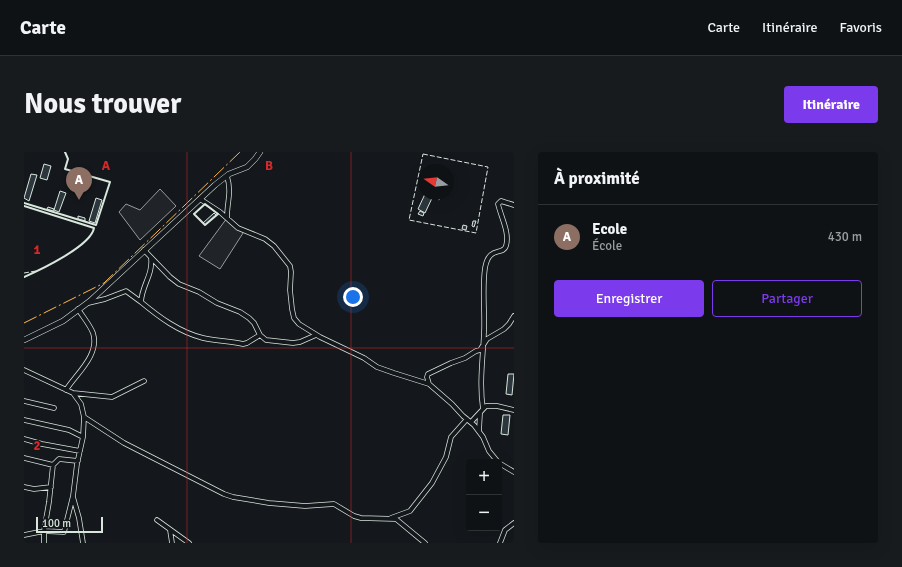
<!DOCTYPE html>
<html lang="fr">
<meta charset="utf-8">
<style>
body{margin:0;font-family:Signika,sans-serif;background:#181b1e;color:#f1f3f6}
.controls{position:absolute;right:12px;bottom:12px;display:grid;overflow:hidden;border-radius:4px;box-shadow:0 4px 16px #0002}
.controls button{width:36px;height:36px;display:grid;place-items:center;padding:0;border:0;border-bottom:1px solid #2f3234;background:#0f1215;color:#f1f3f6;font:20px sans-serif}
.compass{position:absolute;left:394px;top:12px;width:36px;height:36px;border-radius:50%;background:#0f1215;box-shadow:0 4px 16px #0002;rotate:284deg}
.scale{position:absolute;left:12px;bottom:10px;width:67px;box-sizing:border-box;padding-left:4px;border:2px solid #d8e6dc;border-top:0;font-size:11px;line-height:14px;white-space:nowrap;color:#d8e6dc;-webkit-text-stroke:3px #14181c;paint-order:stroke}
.you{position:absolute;left:329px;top:145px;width:14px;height:14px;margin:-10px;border:3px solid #fff;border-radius:50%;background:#1a73e8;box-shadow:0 0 0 6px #1a73e833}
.badge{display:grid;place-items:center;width:26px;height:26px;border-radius:50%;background:#7c3aed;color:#fff;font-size:13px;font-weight:700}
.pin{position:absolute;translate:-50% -33px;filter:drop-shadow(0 1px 2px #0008)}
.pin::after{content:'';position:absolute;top:21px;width:14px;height:12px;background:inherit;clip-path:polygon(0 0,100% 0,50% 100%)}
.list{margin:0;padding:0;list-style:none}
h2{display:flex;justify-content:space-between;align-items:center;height:52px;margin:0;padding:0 16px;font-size:17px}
h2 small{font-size:13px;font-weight:400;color:#9b9ea0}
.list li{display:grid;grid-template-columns:26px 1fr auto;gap:12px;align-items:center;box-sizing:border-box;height:64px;padding:0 16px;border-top:1px solid #2f3234}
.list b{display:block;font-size:15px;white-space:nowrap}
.list p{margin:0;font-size:13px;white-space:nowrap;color:#9b9ea0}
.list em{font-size:13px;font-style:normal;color:#9b9ea0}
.actions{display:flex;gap:8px;padding:12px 16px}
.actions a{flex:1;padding:9px 0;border:1px solid #7c3aed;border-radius:4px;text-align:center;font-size:14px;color:#7c3aed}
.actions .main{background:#7c3aed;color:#fff}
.map{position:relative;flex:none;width:490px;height:391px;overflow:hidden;border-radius:4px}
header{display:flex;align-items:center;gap:24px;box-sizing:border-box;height:56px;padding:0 20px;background:#0f1215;border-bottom:1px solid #2f3234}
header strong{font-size:19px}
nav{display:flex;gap:22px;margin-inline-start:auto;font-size:14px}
.intro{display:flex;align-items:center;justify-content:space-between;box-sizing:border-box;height:96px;padding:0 24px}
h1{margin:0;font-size:28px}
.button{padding:10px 18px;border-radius:4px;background:#7c3aed;color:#fff;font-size:14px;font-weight:700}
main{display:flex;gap:24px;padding:0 24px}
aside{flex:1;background:#0f1215;border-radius:4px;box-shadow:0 4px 16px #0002}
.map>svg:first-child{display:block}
</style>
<header>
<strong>Carte</strong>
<nav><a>Carte</a><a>Itinéraire</a><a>Favoris</a></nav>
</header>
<div class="intro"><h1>Nous trouver</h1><a class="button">Itinéraire</a></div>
<main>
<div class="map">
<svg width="490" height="391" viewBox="0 0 490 391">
<rect width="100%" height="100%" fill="#14181c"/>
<path fill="#202428" stroke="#939e99" d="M 136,37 L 152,54 L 116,88 L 95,60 L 102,52 L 116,58 Z
M 203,66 L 221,78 L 196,117 L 175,104 Z"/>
<path fill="#2c363c" stroke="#d8e6dc" d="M 20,12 L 27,14 L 23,28 L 16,26 Z
M 7,22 L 13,23 L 5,49 L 0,46 Z
M 36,39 L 42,41 L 35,60 L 30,58 Z
M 401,42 L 409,44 L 401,61 L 394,57 Z
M 413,42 L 419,42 L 415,48 L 411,45 Z
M 72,46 L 78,48 L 71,71 L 65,69 Z
M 24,55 L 30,57 L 29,59 L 23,57 Z
M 396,59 L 400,61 L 399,64 L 394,62 Z
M 190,61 L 192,63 L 181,73 L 179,71 Z
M 54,64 L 61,66 L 61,69 L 54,67 Z
M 449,69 L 452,69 L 450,75 L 448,74 Z
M 439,73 L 443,74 L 442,78 L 438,77 Z
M 484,222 L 490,222 L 488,243 L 482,242 Z
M 479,263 L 486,263 L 484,283 L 477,282 Z"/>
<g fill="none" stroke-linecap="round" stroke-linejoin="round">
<defs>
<path id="minor" d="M 176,47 L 196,60 L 214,76 L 241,87 L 250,94 L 266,114 L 267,120 L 266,138 L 268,157 L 270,166 L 275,172 L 296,185 L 340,206 L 353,215 L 370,221 L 405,232 L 428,252 L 439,264 L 450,273 L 459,285 L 465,299 L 474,310
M 203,66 C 203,49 208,41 203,24
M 120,98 L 146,125 L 155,132 L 175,140 L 193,151 L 216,160 L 225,166 L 230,171 L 236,183 L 242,188 L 269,191 L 276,190 L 292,183
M 127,106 C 129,123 118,133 117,150 C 135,165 155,180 179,186 C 192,189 206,189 219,192 L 223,191 L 236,183
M 64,151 L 81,147 L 102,139 L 117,150
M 0,218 L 49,241 L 57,252 L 60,265 L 100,291 L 200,342 L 209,345 L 245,351 L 281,354 L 310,352 L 330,364 L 337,366 L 372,367 L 401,391
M 405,232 L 403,225 L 404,222 L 427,211 L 441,206 L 452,199 L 456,198 L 463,187 L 480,177 L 485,172 L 490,164
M 42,238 C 52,222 76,203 69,181 C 66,173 59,165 54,157
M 49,241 L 88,245 L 120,229
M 0,249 L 30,256
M 459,257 C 455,231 459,206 460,180 C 461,159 458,137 461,116 C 465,93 479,104 482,94 C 486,81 477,65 474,52 L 477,49 L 490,53
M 0,268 L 45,278 L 59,285
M 447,270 L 462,254 L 473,254 L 490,258
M 455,279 L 456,261
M 0,287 L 18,292 L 56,299
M 0,306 L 29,313 L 35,307 L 54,309
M 475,311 L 490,320
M 0,335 L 10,337 L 27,335
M 49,345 L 55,366 L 59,391
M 367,366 L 386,359 L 408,331 L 422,305 L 427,285 L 443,267
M 133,368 L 165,391
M 146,378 L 148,391
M 0,383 L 20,379 L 40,380 L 49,344 L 53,312 L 59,285 L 60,265
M 20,391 L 20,379 L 25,350 L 29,313
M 476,391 L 481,378 L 490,371"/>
<path id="tertiary" d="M 0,188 L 39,169 L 66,149 L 191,33 L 205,22 L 223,15 L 231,7 L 236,0"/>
</defs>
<use href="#minor" stroke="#d8e6dc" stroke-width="5.5"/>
<use href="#tertiary" stroke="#d8e6dc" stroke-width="6"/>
<use href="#minor" stroke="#14181c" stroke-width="4"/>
<use href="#tertiary" stroke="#14181c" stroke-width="5"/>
<path stroke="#d8e6dc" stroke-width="1" stroke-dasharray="5 2" stroke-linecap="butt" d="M 399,2 L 464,15 L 452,81 L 385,68 Z
M 0,121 L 12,119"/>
<path stroke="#d8e6dc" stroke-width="2" d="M 0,51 L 72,73 L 86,30 L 41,17 L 44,7 L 41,0
M 181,52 L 194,62 L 181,73 L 170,62 Z
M 0,54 L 70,76 C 67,94 16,118 0,125"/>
<path stroke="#ffb74d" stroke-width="1" stroke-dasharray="14 3 2 3" stroke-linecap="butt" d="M 0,171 L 80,131 L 216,0"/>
</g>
<path fill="none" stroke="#d62828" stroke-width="1" stroke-opacity="0.55" d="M 163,0 L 163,391M 327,0 L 327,391M 0,196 L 490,196"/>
<g font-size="13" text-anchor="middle" font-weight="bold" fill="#d62828" stroke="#14181c" stroke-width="3" stroke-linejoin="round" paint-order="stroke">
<text x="82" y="18">A</text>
<text x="245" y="18">B</text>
<text x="13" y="102">1</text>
<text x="13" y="298">2</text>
</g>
</svg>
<div class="controls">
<button>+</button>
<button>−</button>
</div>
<svg class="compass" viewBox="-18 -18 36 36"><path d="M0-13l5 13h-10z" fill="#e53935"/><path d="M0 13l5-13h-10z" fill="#9b9ea0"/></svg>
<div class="scale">100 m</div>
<div class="you"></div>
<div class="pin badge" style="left:55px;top:48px;background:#8d6e63">A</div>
</div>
<aside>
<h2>À proximité<small></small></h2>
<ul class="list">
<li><span class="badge" style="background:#8d6e63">A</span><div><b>Ecole</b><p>École</p></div><em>430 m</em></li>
</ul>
<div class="actions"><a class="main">Enregistrer</a><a>Partager</a></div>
</aside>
</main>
